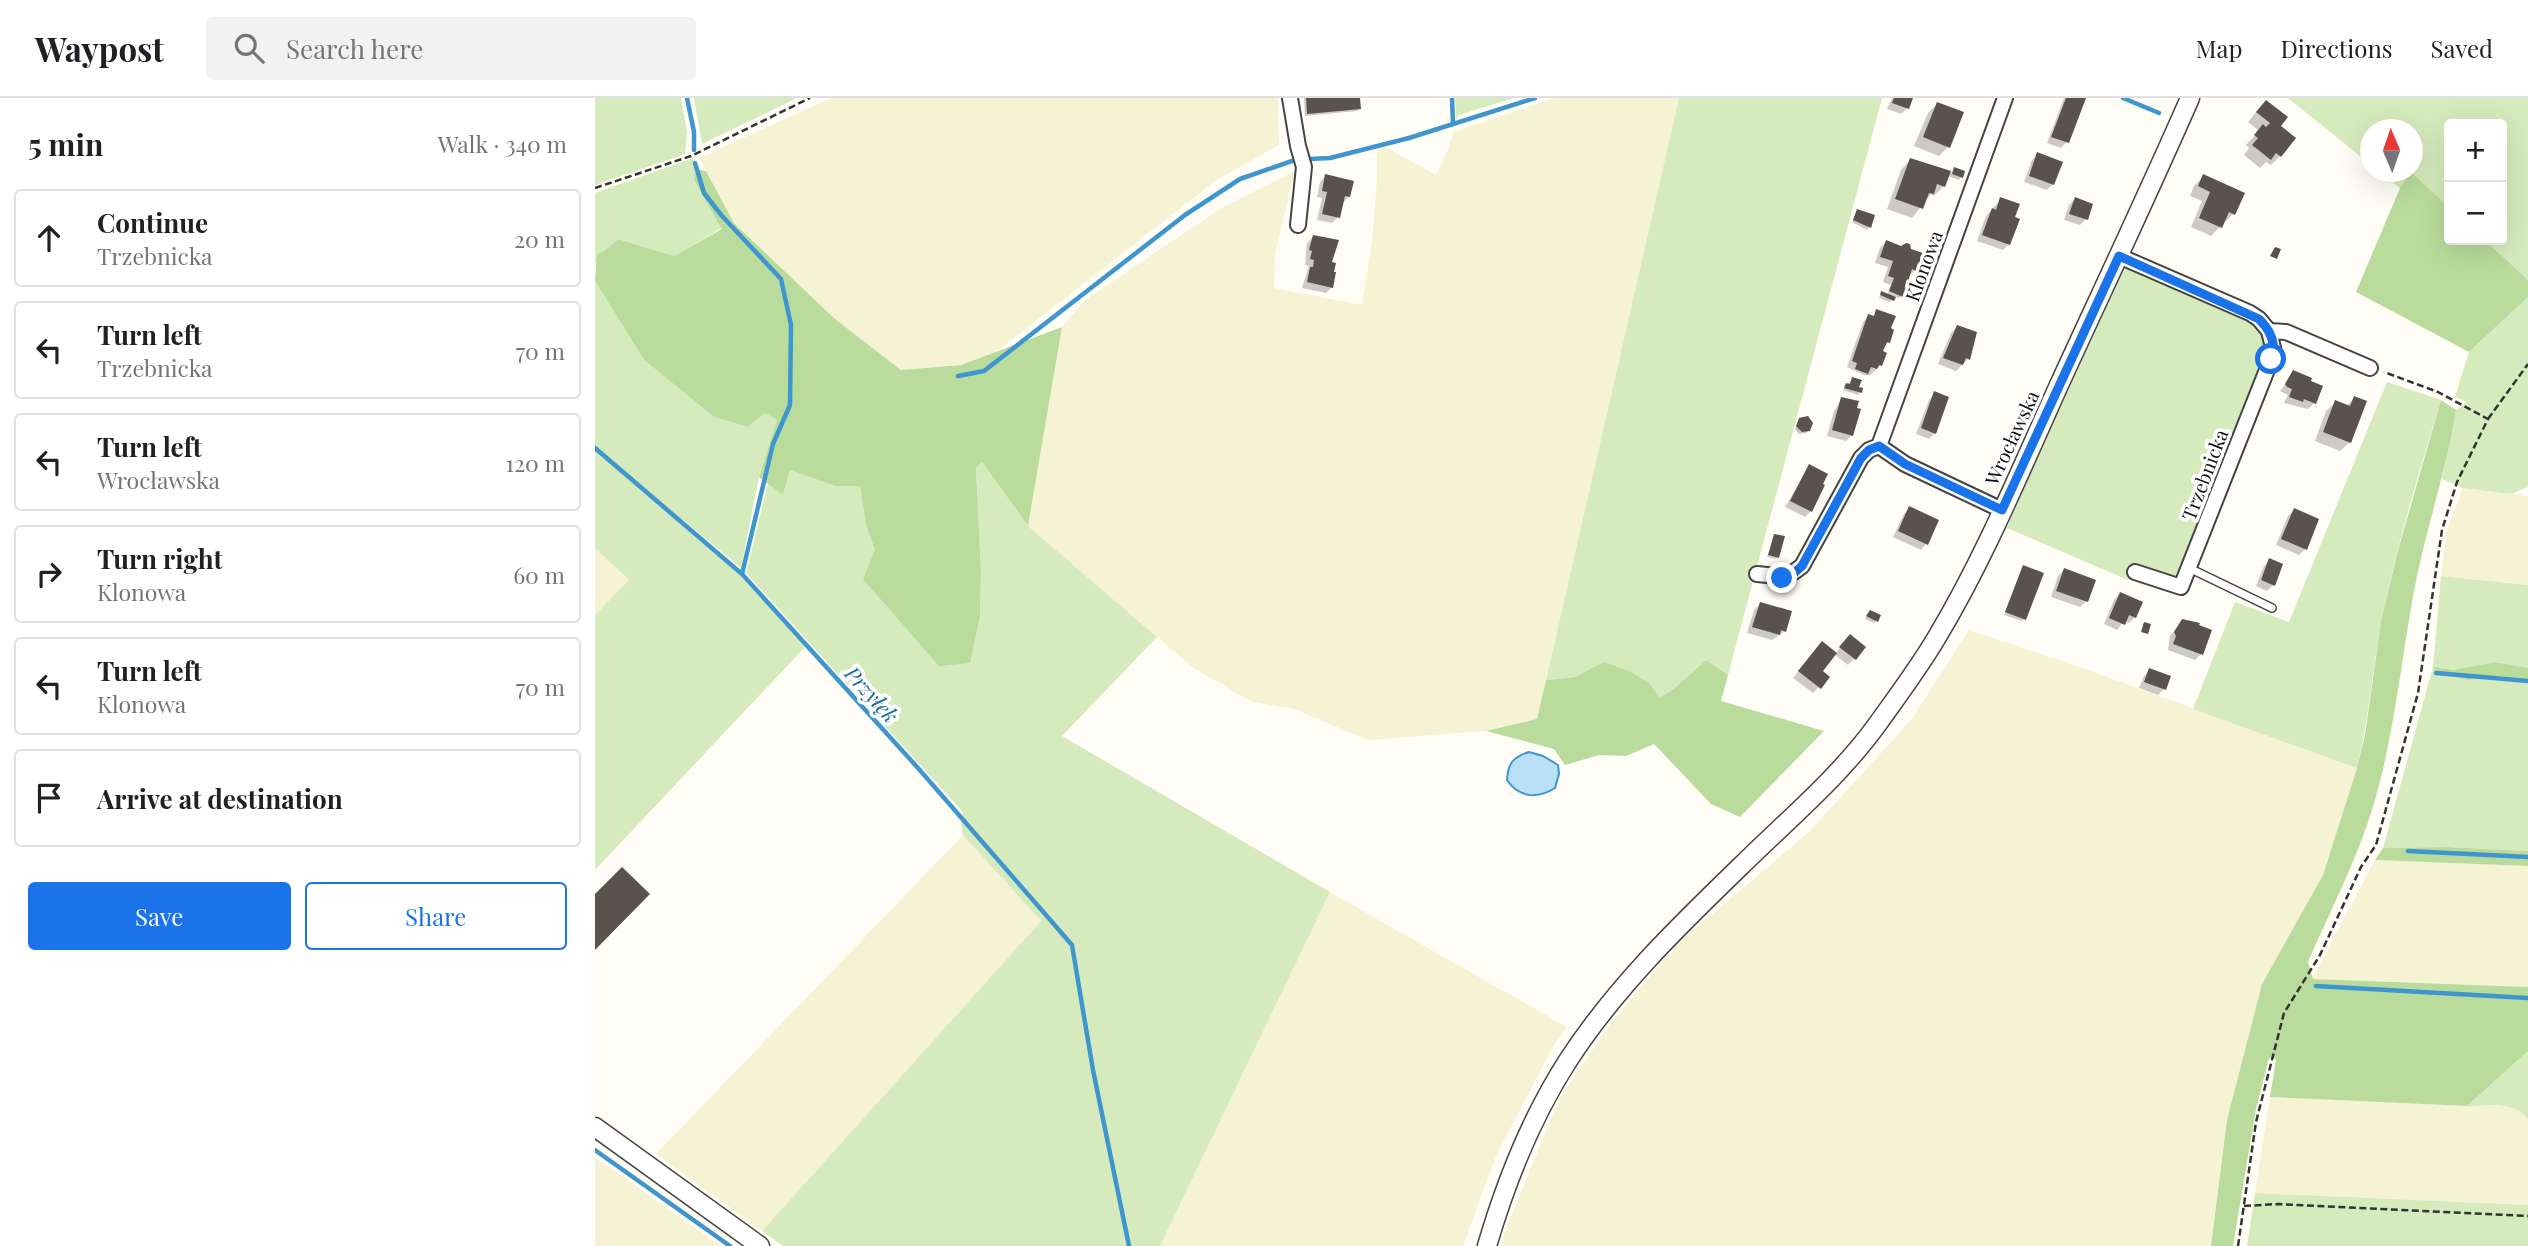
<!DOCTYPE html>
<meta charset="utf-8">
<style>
body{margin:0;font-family:"Playfair Display",serif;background:#f2f2f2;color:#202124}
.controls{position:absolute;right:21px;top:21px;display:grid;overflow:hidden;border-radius:7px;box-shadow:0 7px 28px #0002}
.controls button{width:63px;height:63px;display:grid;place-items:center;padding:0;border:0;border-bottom:2px solid #e0e0e0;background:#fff;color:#202124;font:35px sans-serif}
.compass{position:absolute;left:1765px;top:21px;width:63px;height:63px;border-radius:50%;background:#fff;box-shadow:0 7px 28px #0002;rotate:358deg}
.stop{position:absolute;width:21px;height:21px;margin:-16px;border:5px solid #1a73e8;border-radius:50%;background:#fff}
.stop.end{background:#1a73e8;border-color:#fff;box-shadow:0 2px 7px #0008}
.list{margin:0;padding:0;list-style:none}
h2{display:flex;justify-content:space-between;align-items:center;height:91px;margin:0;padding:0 28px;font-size:30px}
h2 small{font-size:23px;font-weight:400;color:#757577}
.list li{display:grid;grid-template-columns:46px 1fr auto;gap:21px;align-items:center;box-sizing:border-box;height:98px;margin:0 14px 14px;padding:0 14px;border:2px solid #e0e0e0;border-radius:7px}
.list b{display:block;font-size:26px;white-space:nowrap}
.list p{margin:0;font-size:23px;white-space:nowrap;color:#757577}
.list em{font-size:23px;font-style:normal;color:#757577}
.actions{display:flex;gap:14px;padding:21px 28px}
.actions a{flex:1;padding:16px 0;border:2px solid #1a73e8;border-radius:7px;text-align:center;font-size:24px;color:#1a73e8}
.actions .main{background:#1a73e8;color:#fff}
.icon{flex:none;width:38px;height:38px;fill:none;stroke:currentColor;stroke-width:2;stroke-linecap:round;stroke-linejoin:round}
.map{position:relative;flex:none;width:1933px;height:1148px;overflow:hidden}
header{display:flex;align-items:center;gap:42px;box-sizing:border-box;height:98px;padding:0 35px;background:#fff;border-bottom:2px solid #e0e0e0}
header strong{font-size:33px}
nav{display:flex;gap:38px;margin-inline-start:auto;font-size:24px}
.search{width:490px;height:63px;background:#f2f2f2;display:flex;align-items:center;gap:18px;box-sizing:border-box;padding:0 24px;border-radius:7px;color:#757577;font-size:26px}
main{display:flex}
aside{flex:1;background:#fff}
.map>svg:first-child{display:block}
</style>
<header>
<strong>Waypost</strong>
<div class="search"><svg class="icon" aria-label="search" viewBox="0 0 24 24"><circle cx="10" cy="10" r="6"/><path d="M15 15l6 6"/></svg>Search here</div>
<nav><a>Map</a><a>Directions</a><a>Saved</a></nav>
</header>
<main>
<aside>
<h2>5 min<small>Walk · 340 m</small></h2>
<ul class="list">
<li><svg class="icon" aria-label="ahead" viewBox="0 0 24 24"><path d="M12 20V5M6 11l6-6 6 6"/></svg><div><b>Continue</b><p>Trzebnicka</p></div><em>20 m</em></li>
<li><svg class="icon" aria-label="left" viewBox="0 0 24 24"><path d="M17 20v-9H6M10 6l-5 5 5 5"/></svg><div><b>Turn left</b><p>Trzebnicka</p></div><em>70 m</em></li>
<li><svg class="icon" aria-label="left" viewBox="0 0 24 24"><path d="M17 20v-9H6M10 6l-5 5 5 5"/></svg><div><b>Turn left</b><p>Wrocławska</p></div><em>120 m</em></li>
<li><svg class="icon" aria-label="right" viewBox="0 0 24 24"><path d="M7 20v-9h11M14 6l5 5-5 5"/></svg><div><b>Turn right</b><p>Klonowa</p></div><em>60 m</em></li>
<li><svg class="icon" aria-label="left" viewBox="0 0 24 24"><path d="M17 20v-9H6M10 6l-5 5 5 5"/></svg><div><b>Turn left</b><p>Klonowa</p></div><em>70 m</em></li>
<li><svg class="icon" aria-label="arrive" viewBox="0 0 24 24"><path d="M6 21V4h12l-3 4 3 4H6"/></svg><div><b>Arrive at destination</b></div></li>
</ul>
<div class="actions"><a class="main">Save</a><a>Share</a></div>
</aside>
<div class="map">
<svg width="1933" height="1148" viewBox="0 0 1933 1148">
<rect width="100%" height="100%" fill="#fffdf5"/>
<path fill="#f6f3d4" d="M 236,0 L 683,0 L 684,47 L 620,83 L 401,254 L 365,267 L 306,272 L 240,221 L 139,124 L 104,60 Z
M 959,0 L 1084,0 L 942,621 L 891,633 L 773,642 L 699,611 L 657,604 L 597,569 L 433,428 L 467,229 L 490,202 L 628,109 L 700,73 L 680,156 L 679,190 L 767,207 L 777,144 L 782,81 L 782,44 L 841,77 L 852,55 L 858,34 Z
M 1868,390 L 1933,398 L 1933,487 L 1846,478 L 1851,435 Z
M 0,450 L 34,482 L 0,517 Z
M 1374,532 L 1482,568 L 1762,670 L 1728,777 L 1667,886 L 1632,1022 L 1616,1148 L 907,1148 L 909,1136 L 964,1001 L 1015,926 L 1085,843 L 1213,735 L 1316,622 Z
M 368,737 L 446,823 L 167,1133 L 61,1056 Z
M 1780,762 L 1933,768 L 1933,889 L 1717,881 Z
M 735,794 L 972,929 L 959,947 L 901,1058 L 868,1148 L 565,1148 Z
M 1675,999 L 1872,1008 L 1913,1007 L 1929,1016 L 1933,1022 L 1933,1107 L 1660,1095 Z
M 0,1059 L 126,1148 L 0,1148 Z"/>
<path fill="#d5ebbd" d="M 0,0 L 86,0 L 92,34 L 90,56 L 0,87 Z
M 99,0 L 202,0 L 107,46 Z
M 860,0 L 919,0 L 864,17 L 861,21 Z
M 1084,0 L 1287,0 L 1133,577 L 1111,562 L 1078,593 L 1064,600 L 1009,565 L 980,579 L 951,582 Z
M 1693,0 L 1933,0 L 1933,182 L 1890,142 L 1907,142 L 1907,26 L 1854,26 L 1854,109 L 1816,74 L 1805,90 L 1784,74 L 1818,74 L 1818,32 L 1776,32 L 1775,66 Z
M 98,60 L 101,71 L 99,84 L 127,130 L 79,158 L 23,141 L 8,154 L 0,166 L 0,95 Z
M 1534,168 L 1630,209 L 1667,229 L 1675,245 L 1587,477 L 1578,480 L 1539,470 L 1533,482 L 1412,430 L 1524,172 Z
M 0,183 L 49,262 L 119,319 L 151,329 L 170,315 L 182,322 L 164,379 L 146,470 L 88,422 L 85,425 L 145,477 L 211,548 L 0,772 L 0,517 L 34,482 L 0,450 Z
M 1933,199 L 1933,389 L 1916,396 L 1868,390 L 1847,381 L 1861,312 L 1872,304 L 1860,299 L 1874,254 Z
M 1792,284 L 1846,302 C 1824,375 1801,448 1787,523 C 1777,572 1774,622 1762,670 L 1598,611 L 1640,504 L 1694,524 Z
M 387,364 L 433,428 L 562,539 L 467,638 L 735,794 L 565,1148 L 188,1148 L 167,1133 L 446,823 L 368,737 L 366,726 L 368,714 L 151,475 L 173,385 L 188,397 L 195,372 L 240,388 L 265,388 L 271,427 L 280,452 L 374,565 L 385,518 L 386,473 L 381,370 Z
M 1846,478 L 1933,487 L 1933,570 L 1900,564 L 1858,572 L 1839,570 L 1842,576 L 1872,582 L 1907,578 L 1933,584 L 1933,753 L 1852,749 L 1788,750 L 1838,569 Z
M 1933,953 L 1933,1022 C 1921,1002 1892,1008 1872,1008 Z
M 1660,1095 L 1933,1107 L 1933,1148 L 1652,1148 Z"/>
<path fill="#b9dc9c" d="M 101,71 L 111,73 L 139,125 L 240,221 L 306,272 L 366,267 L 467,229 L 433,428 L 387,364 L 381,370 L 386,473 L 385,518 L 375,565 L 344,568 L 268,481 L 280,452 L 271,427 L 265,388 L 240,388 L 195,372 L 188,397 L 164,379 L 182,322 L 170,315 L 152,329 L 119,319 L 49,262 L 0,183 L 2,156 L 8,154 L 23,141 L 79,158 L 127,131 L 99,83 Z
M 1816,74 L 1854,109 L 1854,142 L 1890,142 L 1933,182 L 1933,199 L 1874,254 L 1761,194 L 1805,90 Z
M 1846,302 L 1861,312 C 1852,368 1834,422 1822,478 C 1807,552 1801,629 1780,702 C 1764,758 1736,811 1713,864 L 1718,881 L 1933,889 L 1933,953 L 1872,1008 L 1675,999 L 1681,961 L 1674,960 L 1661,1011 L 1638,1148 L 1616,1148 L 1632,1022 L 1667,886 L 1728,777 L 1762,670 L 1770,637 L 1786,524 L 1802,456 Z
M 1111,562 L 1133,577 L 1126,603 L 1229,633 L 1145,719 L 1116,706 L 1059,646 L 1031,658 L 1004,657 L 970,667 L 959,651 L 891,633 L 942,621 L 951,582 L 980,579 L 1009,564 L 1034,573 L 1055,586 L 1064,600 L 1079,591 Z
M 1900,564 L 1933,570 L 1933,584 L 1907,578 L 1873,582 L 1842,576 L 1838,569 L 1858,572 Z
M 1852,749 L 1933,753 L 1933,768 L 1780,762 L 1788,750 Z"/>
<path fill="#b9e0f7" stroke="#3f96cf" stroke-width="2" d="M 934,654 L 948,658 L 963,667 L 964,676 L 960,690 C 943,701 924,700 912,682 C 913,665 918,659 934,654 Z"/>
<path fill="#0003" d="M 709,0 L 764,0 L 765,11 L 762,13 L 710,18 Z
M 1297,0 L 1316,0 L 1312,10 L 1306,16 L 1292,11 Z
M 1469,0 L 1486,0 L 1472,44 L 1466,50 L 1452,45 Z
M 1342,6 L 1353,49 L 1344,58 L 1319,48 L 1333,15 Z
M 1662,13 L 1684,28 L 1685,58 L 1676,67 L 1671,64 L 1665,70 L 1649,57 L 1654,50 L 1651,47 L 1664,33 L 1653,24 Z
M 1443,56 L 1458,86 L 1452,92 L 1429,84 L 1437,62 Z
M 1315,62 L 1356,75 L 1359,71 L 1366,79 L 1364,82 L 1353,78 L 1349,88 L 1339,98 L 1336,96 L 1317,120 L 1292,111 L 1306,72 Z
M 731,78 L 754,98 L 748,105 L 743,119 L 737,125 L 722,122 L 727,100 L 722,99 L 725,84 Z
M 1609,78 L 1638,116 L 1616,138 L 1596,129 L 1607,103 L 1595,98 L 1599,88 Z
M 1406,101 L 1414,146 L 1408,152 L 1382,143 L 1391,118 Z
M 1480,101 L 1491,121 L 1485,127 L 1469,122 L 1474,107 Z
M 1263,113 L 1278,118 L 1272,132 L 1257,124 Z
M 718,139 L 734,166 L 737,189 L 731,195 L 707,190 L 714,168 L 710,167 L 712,145 Z
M 1291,144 L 1320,172 L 1314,178 L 1307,198 L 1304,200 L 1299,198 L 1295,204 L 1284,200 L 1287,195 L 1292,197 L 1296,187 L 1288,184 L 1293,169 L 1280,165 L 1285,150 Z
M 1282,213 L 1297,233 L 1293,245 L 1288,250 L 1286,267 L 1275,277 L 1269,277 L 1252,269 L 1268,224 L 1274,218 L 1278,219 Z
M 1362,229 L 1373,261 L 1361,273 L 1343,266 L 1356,235 Z
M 1699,274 L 1719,305 L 1713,311 L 1689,305 L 1693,297 L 1685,293 Z
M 1257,281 L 1265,294 L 1263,297 L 1248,292 Z
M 1340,296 L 1340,335 L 1334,341 L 1321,336 L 1334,302 Z
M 1247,300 L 1260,311 L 1257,337 L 1251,343 L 1232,338 L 1239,313 Z
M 1760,300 L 1755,344 L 1745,353 L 1720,343 L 1731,313 L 1741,304 L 1751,308 Z
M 1205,321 L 1214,332 L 1211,335 L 1204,336 L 1200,331 Z
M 1214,368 L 1216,413 L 1210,419 L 1190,409 Z
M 1315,410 L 1331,446 L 1326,452 L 1298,439 L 1309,416 Z
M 1699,412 L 1710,451 L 1704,457 L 1681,447 L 1693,418 Z
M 1180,438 L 1183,459 L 1180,461 L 1172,459 Z
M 1675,462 L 1678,487 L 1672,493 L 1661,488 L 1669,468 Z
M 1429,469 L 1429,521 L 1427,523 L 1409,517 Z
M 1469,472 L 1491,503 L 1485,509 L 1456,499 L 1463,478 Z
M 1525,496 L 1540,519 L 1534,525 L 1529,523 L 1522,532 L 1509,526 L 1519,502 Z
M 1165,506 L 1190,533 L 1177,542 L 1152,535 L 1159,512 Z
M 1273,516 L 1281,523 L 1279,525 L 1270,521 Z
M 1588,523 L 1606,556 L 1600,562 L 1573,552 L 1575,538 Z
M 1249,545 L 1259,561 L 1253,567 L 1239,556 L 1225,574 L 1224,589 L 1218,595 L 1198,580 L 1221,551 L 1240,556 Z
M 1555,572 L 1569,591 L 1563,597 L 1544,590 L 1549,578 Z"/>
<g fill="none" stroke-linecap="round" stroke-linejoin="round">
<path stroke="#3f96cf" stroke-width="4.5" d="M 92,0 L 99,34 L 99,52
M 857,0 L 858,25
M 1528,0 L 1564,15
M 714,61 L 735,60 L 814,40 L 940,0
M 100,65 L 109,95 L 127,118 L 186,181 L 196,227 L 195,307 L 178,346 L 147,476
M 363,278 L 389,273 L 590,117 L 645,81 L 697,63
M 0,350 L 147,476 L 323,670 L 477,847 L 498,972 L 534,1148
M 1841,575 L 1933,583
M 1813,753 L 1933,759
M 1721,888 L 1933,900
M 0,1052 L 135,1148"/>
</g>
<path fill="#5a524d" d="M 711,0 L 765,0 L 766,11 L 712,16 Z
M 1299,0 L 1318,0 L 1314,11 L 1297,5 Z
M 1471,0 L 1491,0 L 1474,45 L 1456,39 Z
M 1671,2 L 1693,19 L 1686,28 L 1701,40 L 1686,59 L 1681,55 L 1676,62 L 1657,47 L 1663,40 L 1659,37 L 1668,26 L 1671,29 L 1675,25 L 1661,14 Z
M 1342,4 L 1369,14 L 1355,50 L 1328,39 Z
M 1442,54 L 1468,64 L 1459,87 L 1434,78 Z
M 1315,60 L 1356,73 L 1350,89 L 1342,86 L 1339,96 L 1334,95 L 1328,111 L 1300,101 Z
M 1359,69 L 1370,73 L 1368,80 L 1357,76 Z
M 730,76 L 759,83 L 755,99 L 750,98 L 745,120 L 727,116 L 732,94 L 727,93 Z
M 1608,76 L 1650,95 L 1640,117 L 1634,114 L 1627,130 L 1604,120 L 1615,94 L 1603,88 Z
M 1405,99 L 1425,106 L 1420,119 L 1425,121 L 1415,147 L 1387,137 L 1397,110 L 1401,112 Z
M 1480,99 L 1498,106 L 1493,122 L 1474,116 Z
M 1262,111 L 1280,117 L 1276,130 L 1258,122 Z
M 718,137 L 744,142 L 737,164 L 741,165 L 739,174 L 741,174 L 738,190 L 712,184 L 715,169 L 718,169 L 719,162 L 715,161 L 717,153 L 714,152 Z
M 1291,142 L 1306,148 L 1311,145 L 1315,146 L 1316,151 L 1328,155 L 1321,173 L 1317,171 L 1308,199 L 1294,193 L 1299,180 L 1293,178 L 1298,163 L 1285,159 Z
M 1680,149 L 1686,151 L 1682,161 L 1675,158 Z
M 1286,193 L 1301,199 L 1299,203 L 1285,197 Z
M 1281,211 L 1301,218 L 1296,230 L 1299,232 L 1295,245 L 1292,244 L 1288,253 L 1292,255 L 1287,268 L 1284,267 L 1282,271 L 1276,269 L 1273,276 L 1260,271 L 1262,265 L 1257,263 L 1273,216 L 1279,218 Z
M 1362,227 L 1382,234 L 1375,262 L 1371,260 L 1368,267 L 1348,260 Z
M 1698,272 L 1717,280 L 1716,283 L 1728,288 L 1721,306 L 1709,301 L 1708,304 L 1694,299 L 1697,291 L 1692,289 L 1690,286 Z
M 1257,279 L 1267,282 L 1264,289 L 1268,290 L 1267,295 L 1249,290 L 1251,285 L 1255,286 Z
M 1339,293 L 1354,299 L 1341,336 L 1326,330 Z
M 1759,298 L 1772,303 L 1756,345 L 1728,334 L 1740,302 L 1755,308 Z
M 1246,299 L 1264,303 L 1262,310 L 1266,311 L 1258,338 L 1237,332 Z
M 1213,318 L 1218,325 L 1215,333 L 1207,334 L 1201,328 L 1204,320 Z
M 1214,366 L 1233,376 L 1228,386 L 1230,387 L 1217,414 L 1195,403 Z
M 1314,408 L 1344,422 L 1333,447 L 1303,433 Z
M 1699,410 L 1724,421 L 1712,452 L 1686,441 Z
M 1179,436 L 1190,438 L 1184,460 L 1173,457 Z
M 1674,460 L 1688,466 L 1680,488 L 1666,482 Z
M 1428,467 L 1449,475 L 1431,522 L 1410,514 Z
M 1469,470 L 1501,482 L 1493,504 L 1461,493 Z
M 1525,494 L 1548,504 L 1541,520 L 1534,517 L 1530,527 L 1514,520 Z
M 1165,504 L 1197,513 L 1191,534 L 1186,532 L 1185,537 L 1157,529 Z
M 1275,512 L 1286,517 L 1283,524 L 1271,518 Z
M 1587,521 L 1605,525 L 1604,527 L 1617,532 L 1608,557 L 1578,546 L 1581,538 L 1579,534 Z
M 1549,524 L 1556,526 L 1553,536 L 1546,534 Z
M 1255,536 L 1271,549 L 1261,562 L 1244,549 Z
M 1227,543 L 1242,555 L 1228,573 L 1235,579 L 1226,591 L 1203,573 Z
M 1554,570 L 1576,578 L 1571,592 L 1549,584 Z
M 27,769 L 55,796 L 0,852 L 0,796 Z"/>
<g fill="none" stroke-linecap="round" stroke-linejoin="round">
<defs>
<path id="service" d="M 1594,470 L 1677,510"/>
<path id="minor" d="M 695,0 L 703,48 L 709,69 L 703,127
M 1524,158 L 1655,215 L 1664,221 L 1674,233 L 1691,234 L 1775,270
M 1284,348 L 1310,366 L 1407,412
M 1540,474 L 1586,489 L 1679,254 L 1674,233
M 1162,476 L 1192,479 L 1207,468 L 1266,360 L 1274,352 L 1284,348 L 1410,0"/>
<path id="tertiary" d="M 0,1029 L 165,1148
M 892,1148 C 911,1083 937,1018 974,961 C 1023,886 1088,824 1152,762 C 1197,718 1247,676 1284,624 C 1304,596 1325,568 1342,539 C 1390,459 1426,371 1464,287 C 1508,191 1553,96 1595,0"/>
</defs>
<use href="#service" stroke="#444" stroke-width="10"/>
<use href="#minor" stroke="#444" stroke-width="18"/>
<use href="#tertiary" stroke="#444" stroke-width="21"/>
<path stroke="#333" stroke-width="2.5" stroke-dasharray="7 3.5" stroke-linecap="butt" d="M 0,90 L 96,58 L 215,0
M 1893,321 L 1933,266
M 1649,1108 L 1683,1106 L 1933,1118
M 1643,1148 L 1661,1024 L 1689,915 L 1725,857 L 1766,769 L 1781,747 L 1823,595 L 1847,432 L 1862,384 L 1893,321 L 1843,294 L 1789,274"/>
<use href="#service" stroke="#fff" stroke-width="7"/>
<use href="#minor" stroke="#fff" stroke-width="14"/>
<use href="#tertiary" stroke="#fff" stroke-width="18"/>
</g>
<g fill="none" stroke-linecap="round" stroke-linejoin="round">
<path stroke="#1a73e8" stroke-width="9" d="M 1187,480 L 1198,476 L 1207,468 L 1266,360 L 1274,352 L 1284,348 L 1310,366 L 1407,412 L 1524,158 L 1664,221 C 1676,233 1682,246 1676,261"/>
</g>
<g text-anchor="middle" stroke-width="7" stroke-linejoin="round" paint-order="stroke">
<g font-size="19" fill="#111" stroke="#fff">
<text transform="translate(1329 168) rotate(-70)" y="7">Klonowa</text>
<text transform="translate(1417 340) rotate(-65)" y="7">Wrocławska</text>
<text transform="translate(1610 377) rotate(-69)" y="7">Trzebnicka</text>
</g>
<g font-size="21" font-style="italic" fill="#1768a6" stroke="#fff">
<text transform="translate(276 597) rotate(48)" y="7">Przyłęk</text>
</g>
</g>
</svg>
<div class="controls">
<button>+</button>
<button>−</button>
</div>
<svg class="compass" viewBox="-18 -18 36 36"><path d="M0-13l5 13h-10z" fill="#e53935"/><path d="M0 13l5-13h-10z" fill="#757577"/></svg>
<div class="stop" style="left:1676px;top:261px"></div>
<div class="stop end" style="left:1187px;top:480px"></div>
</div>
</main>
